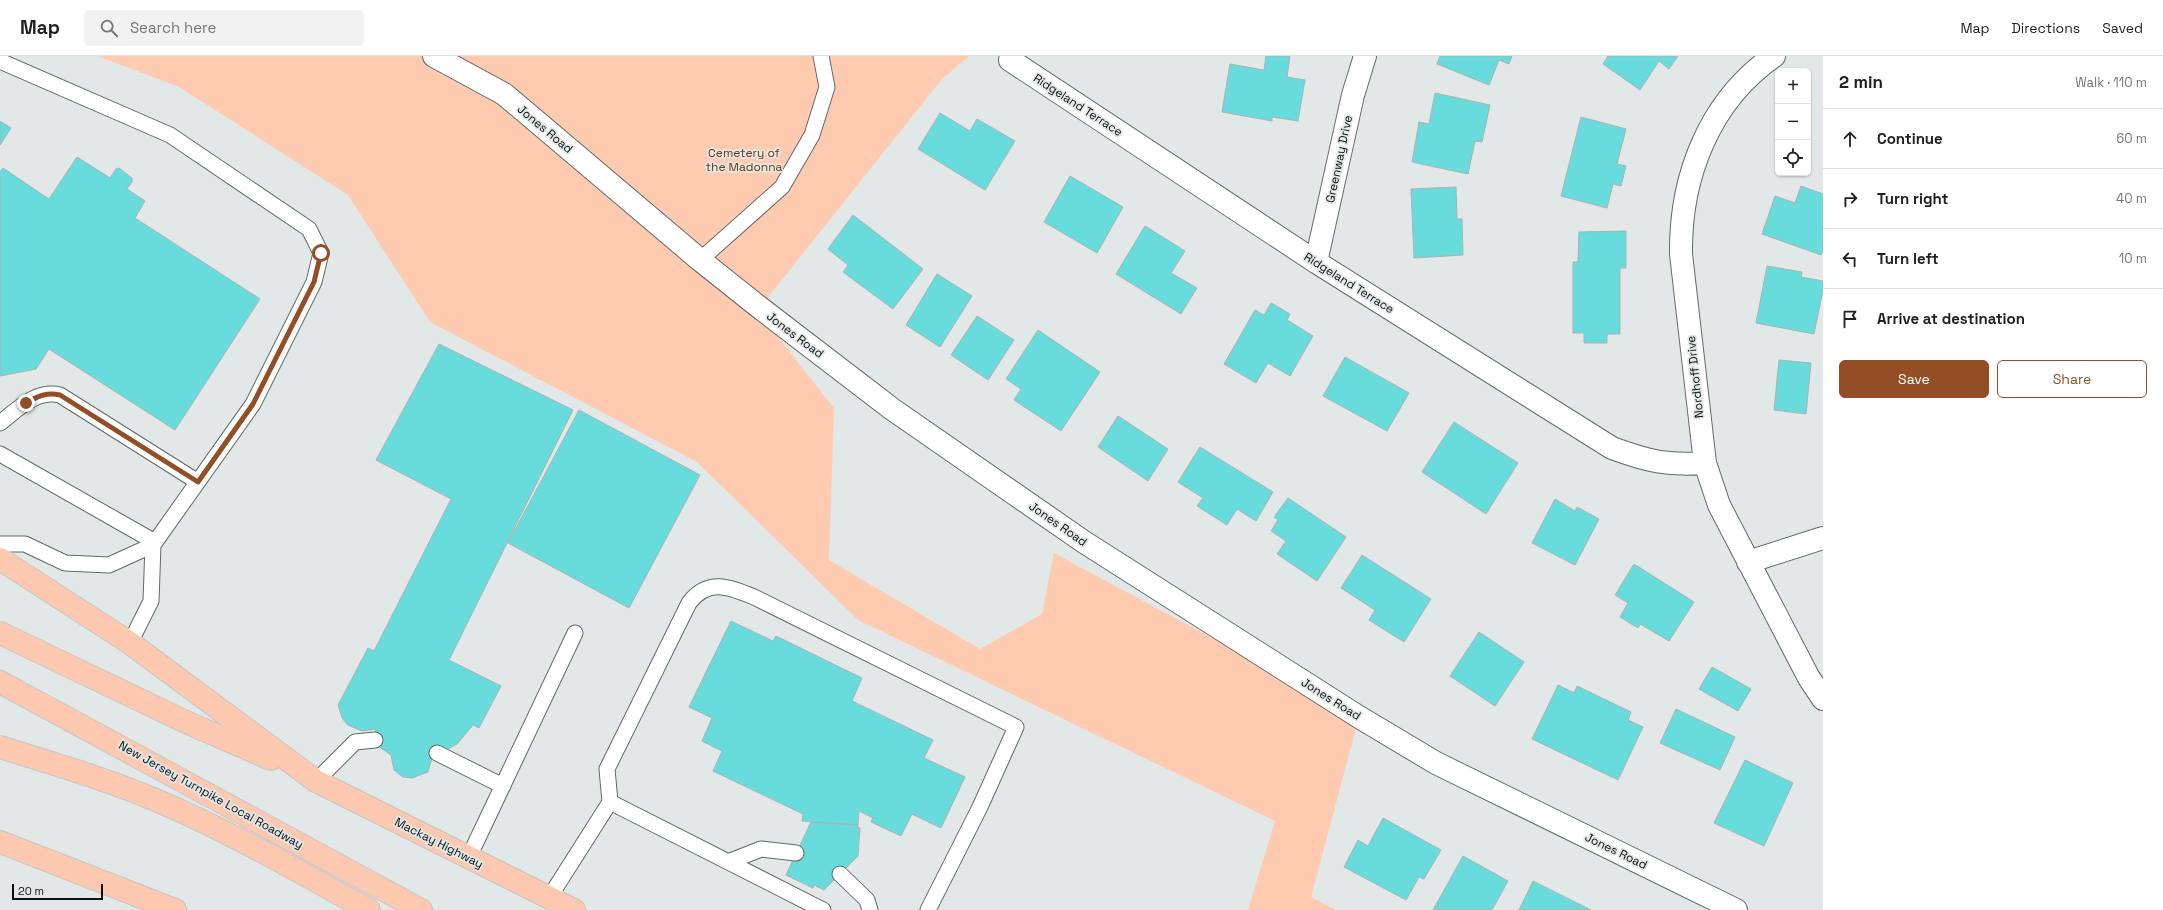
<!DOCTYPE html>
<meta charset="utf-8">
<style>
body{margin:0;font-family:"Space Grotesk",sans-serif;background:#f2f2f2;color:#202124}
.controls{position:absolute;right:12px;top:12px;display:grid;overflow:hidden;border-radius:6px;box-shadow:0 1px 3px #0004}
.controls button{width:36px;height:36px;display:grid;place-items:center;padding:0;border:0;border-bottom:1px solid #e0e0e0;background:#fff;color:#202124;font:20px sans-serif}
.scale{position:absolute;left:12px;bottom:10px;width:91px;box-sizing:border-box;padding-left:4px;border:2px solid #0d0f0f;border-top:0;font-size:11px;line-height:14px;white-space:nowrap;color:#0d0f0f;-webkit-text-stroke:3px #e2e8e8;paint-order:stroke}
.stop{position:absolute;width:12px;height:12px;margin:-9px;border:3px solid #944e26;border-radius:50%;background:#fff}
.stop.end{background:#944e26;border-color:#fff;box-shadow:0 1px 4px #0008}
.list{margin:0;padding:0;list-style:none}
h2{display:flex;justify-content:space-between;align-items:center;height:52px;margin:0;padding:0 16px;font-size:17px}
h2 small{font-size:13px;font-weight:400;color:#757577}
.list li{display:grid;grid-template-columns:26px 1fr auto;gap:12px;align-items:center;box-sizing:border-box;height:60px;padding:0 16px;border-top:1px solid #e0e0e0}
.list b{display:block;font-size:15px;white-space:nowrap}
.list em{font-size:13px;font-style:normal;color:#757577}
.actions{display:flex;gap:8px;padding:12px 16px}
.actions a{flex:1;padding:9px 0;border:1px solid #944e26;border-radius:6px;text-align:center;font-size:14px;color:#944e26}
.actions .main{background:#944e26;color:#fff}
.icon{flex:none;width:22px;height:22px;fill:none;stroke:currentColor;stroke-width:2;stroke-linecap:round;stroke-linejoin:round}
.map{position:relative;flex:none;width:1823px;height:854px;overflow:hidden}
header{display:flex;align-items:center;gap:24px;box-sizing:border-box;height:56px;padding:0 20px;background:#fff;border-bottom:1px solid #e0e0e0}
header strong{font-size:19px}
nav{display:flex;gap:22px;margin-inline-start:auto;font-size:14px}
.search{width:280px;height:36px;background:#f2f2f2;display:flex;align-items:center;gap:10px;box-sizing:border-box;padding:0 14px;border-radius:6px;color:#757577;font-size:15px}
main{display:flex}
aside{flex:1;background:#fff}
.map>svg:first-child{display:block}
</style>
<header>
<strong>Map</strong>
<div class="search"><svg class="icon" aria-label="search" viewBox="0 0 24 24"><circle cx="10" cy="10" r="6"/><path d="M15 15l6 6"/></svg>Search here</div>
<nav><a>Map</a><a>Directions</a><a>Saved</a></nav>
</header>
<main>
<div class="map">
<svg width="1823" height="854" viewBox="0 0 1823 854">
<rect width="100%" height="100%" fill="#e2e8e8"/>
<path fill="#fecab0" d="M 97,0 L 969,0 L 942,23 L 757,255 L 834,352 L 829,504 L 980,593 L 1042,558 L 1054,497 L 1359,661 L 1311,841 L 1336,854 L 1248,854 L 1275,765 L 858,564 L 697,406 L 430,266 L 348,139 L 179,31 Z"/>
<path fill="#68dcdc" stroke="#abb1b1" d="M 1266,0 L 1290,0 L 1287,21 L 1305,24 L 1298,65 L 1272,61 L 1272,65 L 1222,56 L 1230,8 L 1264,14 Z
M 1440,0 L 1512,0 L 1509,8 L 1499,4 L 1489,29 L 1437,8 Z
M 1608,0 L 1678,0 L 1669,13 L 1659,5 L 1640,34 L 1603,8 Z
M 1435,37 L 1490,49 L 1482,86 L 1475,85 L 1468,118 L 1412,106 L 1419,66 L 1429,68 Z
M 940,57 L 970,75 L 977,63 L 1015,85 L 985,134 L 918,93 Z
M 1581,61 L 1626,73 L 1617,108 L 1626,110 L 1621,130 L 1613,128 L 1607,152 L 1561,140 Z
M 0,65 L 11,72 L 0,89 Z
M 77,101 L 110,122 L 116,113 L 119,112 L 132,122 L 132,126 L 127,133 L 145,145 L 135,162 L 260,243 L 175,374 L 49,293 L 36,313 L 0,320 L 0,116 L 3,112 L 49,143 Z
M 1070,120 L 1123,151 L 1097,197 L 1044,166 Z
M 1801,130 L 1823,138 L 1823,194 L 1821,199 L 1762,178 L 1775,140 L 1795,147 Z
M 1456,131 L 1457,163 L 1462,163 L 1463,199 L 1414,202 L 1411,133 Z
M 853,159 L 923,213 L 893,253 L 843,216 L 848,209 L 828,193 Z
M 1145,170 L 1185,195 L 1171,217 L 1197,232 L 1181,258 L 1116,218 Z
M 1626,175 L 1626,212 L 1620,212 L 1620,278 L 1607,278 L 1607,287 L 1584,287 L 1584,277 L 1573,277 L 1573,206 L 1578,206 L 1579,176 Z
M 1767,210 L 1802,216 L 1801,221 L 1823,225 L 1823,234 L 1814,278 L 1756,267 Z
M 937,218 L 972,240 L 940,291 L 906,269 Z
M 1271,247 L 1290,258 L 1287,264 L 1313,280 L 1290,320 L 1268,307 L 1256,327 L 1224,308 L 1255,254 L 1264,259 Z
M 977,260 L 1014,284 L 988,324 L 951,299 Z
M 1038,274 L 1100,316 L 1061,375 L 1014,344 L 1021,333 L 1006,323 Z
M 439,288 L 573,354 L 449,604 L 501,630 L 479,672 L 473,669 L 457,688 L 432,702 L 428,716 L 412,722 L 403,721 L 394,714 L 391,699 L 378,690 L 374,678 L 376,673 L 362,675 L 348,669 L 342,662 L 338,649 L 368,592 L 374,595 L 451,443 L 376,404 Z
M 1345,301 L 1409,337 L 1387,375 L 1323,340 Z
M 1779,304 L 1811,307 L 1806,358 L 1774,354 Z
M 579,354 L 700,419 L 629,552 L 508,487 Z
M 1118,360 L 1168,393 L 1148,425 L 1098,391 Z
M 1454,366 L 1518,407 L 1486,458 L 1422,416 Z
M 1200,391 L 1273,436 L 1256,465 L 1237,453 L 1227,469 L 1197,450 L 1203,442 L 1178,426 Z
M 1288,442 L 1346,481 L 1317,525 L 1277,498 L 1286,485 L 1271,475 L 1278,464 L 1274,461 Z
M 1555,443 L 1575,455 L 1577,451 L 1599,463 L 1575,509 L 1532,487 Z
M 1362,499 L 1431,543 L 1404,586 L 1369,564 L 1375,554 L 1341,532 Z
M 1634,508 L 1694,546 L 1669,585 L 1640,568 L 1638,572 L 1620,561 L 1628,547 L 1615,539 Z
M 731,565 L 773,585 L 776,580 L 862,622 L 852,645 L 933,684 L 924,702 L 965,721 L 941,772 L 912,758 L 901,780 L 871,766 L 873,762 L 859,755 L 858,769 L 802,765 L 803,758 L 713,715 L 722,695 L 702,685 L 712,662 L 689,651 Z
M 1479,576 L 1524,606 L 1495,650 L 1450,620 Z
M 1712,611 L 1751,633 L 1738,655 L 1699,633 Z
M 1558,629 L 1574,637 L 1577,630 L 1631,656 L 1628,664 L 1643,671 L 1618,724 L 1532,683 Z
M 1676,653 L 1735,681 L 1720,714 L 1660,687 Z
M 1745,704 L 1793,727 L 1764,790 L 1714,767 Z
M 1383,762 L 1441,794 L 1424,823 L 1419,821 L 1406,844 L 1344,811 L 1358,784 L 1368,790 Z
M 811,766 L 858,769 L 858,772 L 860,772 L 858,800 L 824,834 L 814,829 L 813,832 L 786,819 Z
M 1463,800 L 1508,825 L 1492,854 L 1433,854 Z
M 1533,825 L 1591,854 L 1519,854 Z"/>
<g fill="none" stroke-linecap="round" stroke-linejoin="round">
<defs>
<path id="lane" d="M 0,5 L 170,79 L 309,173 L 321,197 L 314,226 L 253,348 L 153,489 L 151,545 L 130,587
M 700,204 L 782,131 L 812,79 L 827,31 L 821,0
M 0,367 C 17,354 36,333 60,339 L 198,426
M 0,398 L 155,486
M 0,488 L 25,488 L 65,507 L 109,509 L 153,489
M 437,697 L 503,730
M 316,725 L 355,686 L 375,684
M 610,746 L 823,854
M 468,803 L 575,577
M 728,806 L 761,793 L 796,797
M 840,818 L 867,844 L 870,854
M 549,842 L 610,746 L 607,713 L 689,547 C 708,522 729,531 754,541 L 1016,671 L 980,751 L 928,854"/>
<path id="street" d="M 434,0 L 504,38 L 700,204 L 759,251 L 892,353 L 1084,486 L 1359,661 L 1436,707 L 1736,854
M 1774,0 C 1709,45 1680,121 1681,198 L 1705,407 L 1719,449 L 1809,622 L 1823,643
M 1010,4 L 1316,206 L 1612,392 C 1647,405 1668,410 1705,407
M 1316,206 L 1353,39 L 1365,0
M 1748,506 L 1823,482"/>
<path id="highway" d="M 0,503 L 130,587 L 316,725 L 574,854
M 0,577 L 188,667 L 271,703
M 0,626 L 421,854
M 0,691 C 53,708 107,723 158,745 C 231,776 299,816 369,854
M 0,786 L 175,854"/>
</defs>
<use href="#lane" stroke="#636868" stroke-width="17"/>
<use href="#street" stroke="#636868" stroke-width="24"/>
<use href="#highway" stroke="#c5c5c5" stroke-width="24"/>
<use href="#lane" stroke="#fff" stroke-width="15"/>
<use href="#street" stroke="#fff" stroke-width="22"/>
<use href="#highway" stroke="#fcc9b0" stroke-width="22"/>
</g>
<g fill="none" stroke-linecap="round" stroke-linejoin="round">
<path stroke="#944e26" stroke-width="5" d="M 26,347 C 38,340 47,336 60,339 L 198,426 L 253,348 L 314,226 L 321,197"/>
</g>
<g text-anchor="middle" stroke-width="3.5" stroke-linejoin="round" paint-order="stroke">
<g font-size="12" fill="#0d0f0f" stroke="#e2e8e8">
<text transform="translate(1078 49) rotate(33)" y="4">Ridgeland Terrace</text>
<text transform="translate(545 73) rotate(40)" y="4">Jones Road</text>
<text transform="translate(1339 103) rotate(-78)" y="4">Greenway Drive</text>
<text transform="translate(1349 227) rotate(32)" y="4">Ridgeland Terrace</text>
<text transform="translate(795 279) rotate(37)" y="4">Jones Road</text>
<text transform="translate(1695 321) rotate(-96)" y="4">Nordhoff Drive</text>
<text transform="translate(1058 468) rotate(35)" y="4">Jones Road</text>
<text transform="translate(1331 643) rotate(32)" y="4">Jones Road</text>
<text transform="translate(211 739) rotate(29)" y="4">New Jersey Turnpike Local Roadway</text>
<text transform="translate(439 787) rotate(27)" y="4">Mackay Highway</text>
<text transform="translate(1616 795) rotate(26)" y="4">Jones Road</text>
</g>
<g font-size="12" fill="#753202" stroke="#e2e8e8">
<text x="744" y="101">Cemetery of<tspan x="744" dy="14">the Madonna</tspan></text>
</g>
</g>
</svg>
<div class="controls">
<button>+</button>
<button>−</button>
<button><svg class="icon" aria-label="locate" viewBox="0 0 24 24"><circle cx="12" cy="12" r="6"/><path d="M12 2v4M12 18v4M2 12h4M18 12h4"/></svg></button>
</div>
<div class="scale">20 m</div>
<div class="stop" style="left:321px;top:197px"></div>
<div class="stop end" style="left:26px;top:347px"></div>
</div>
<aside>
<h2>2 min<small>Walk · 110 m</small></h2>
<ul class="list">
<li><svg class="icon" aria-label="ahead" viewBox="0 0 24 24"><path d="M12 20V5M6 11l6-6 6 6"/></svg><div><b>Continue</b></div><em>60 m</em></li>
<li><svg class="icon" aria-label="right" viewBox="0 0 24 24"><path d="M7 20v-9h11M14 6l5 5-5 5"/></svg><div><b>Turn right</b></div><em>40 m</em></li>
<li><svg class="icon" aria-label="left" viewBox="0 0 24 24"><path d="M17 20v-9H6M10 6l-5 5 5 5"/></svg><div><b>Turn left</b></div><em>10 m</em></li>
<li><svg class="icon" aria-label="arrive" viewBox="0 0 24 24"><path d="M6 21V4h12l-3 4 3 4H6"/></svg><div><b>Arrive at destination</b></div></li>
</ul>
<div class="actions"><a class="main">Save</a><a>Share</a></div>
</aside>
</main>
